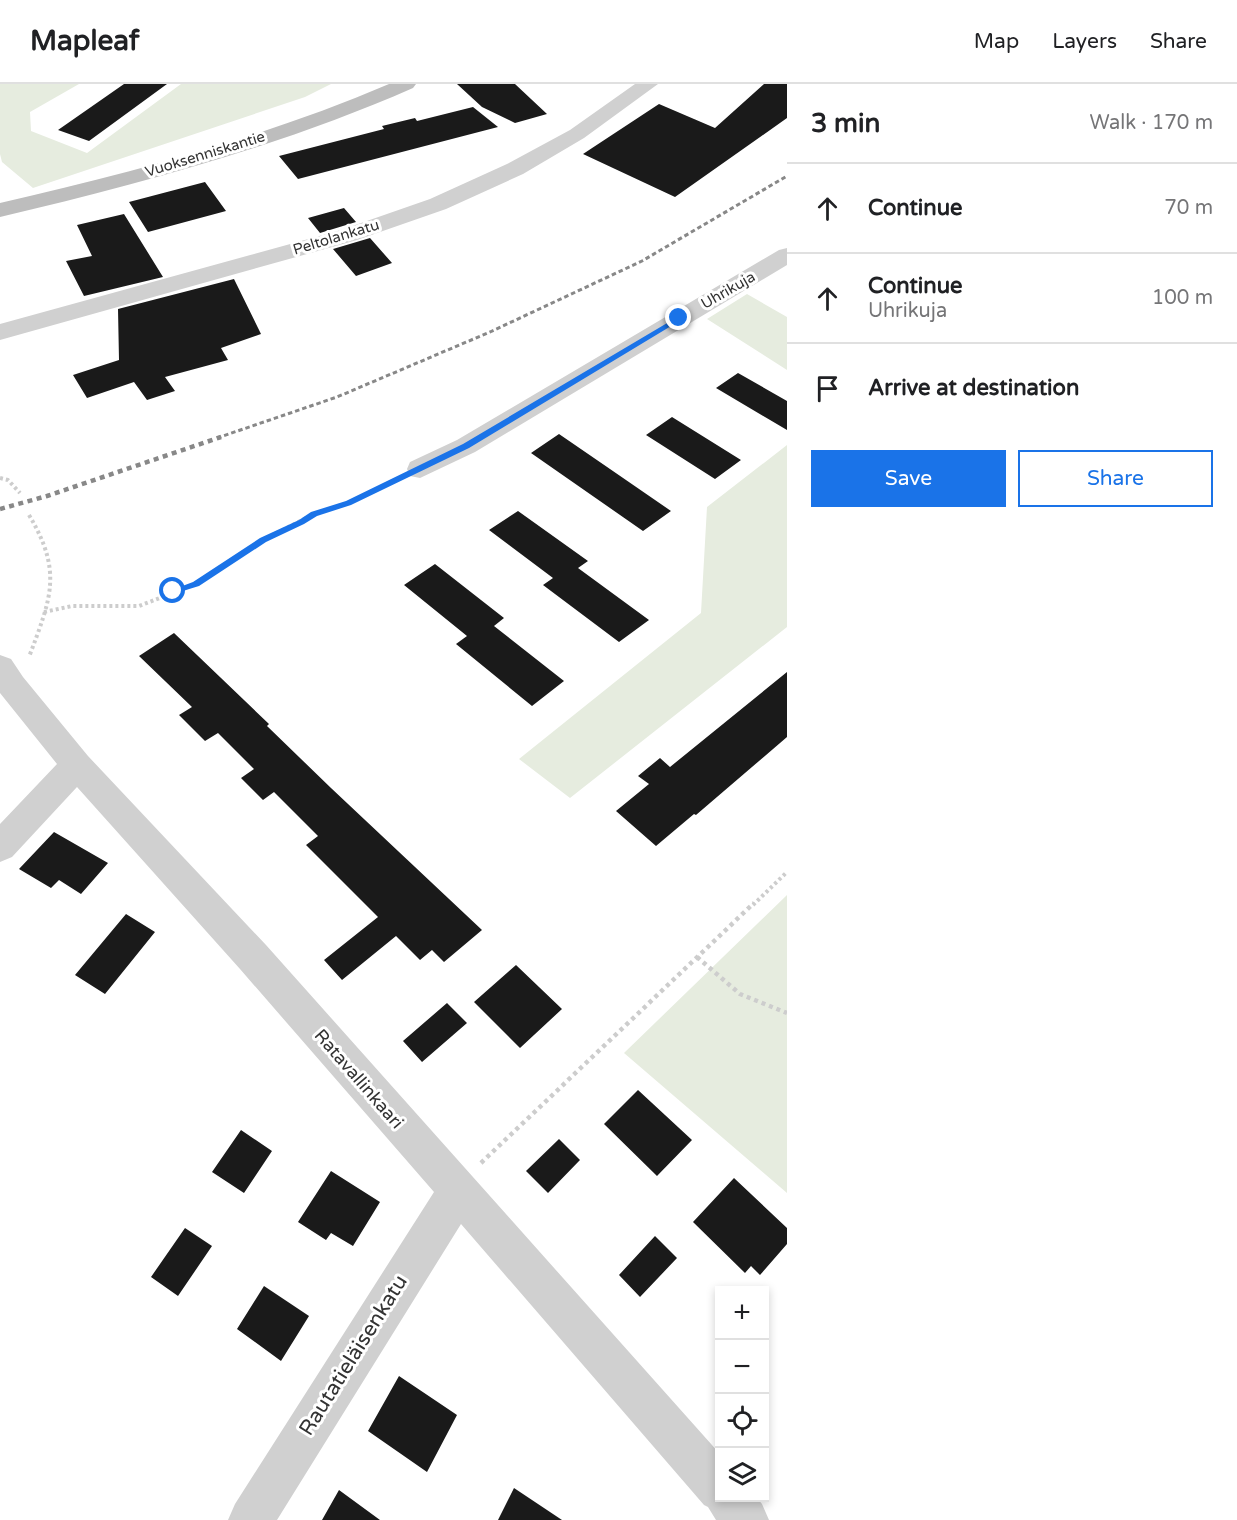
<!DOCTYPE html>
<meta charset="utf-8">
<style>
body{margin:0;font-family:"Varela Round",sans-serif;background:#f2f2f2;color:#202124}
.controls{position:absolute;right:18px;bottom:18px;display:grid;overflow:hidden;border-radius:0px;box-shadow:0 3px 9px #0003}
.controls button{width:54px;height:54px;display:grid;place-items:center;padding:0;border:0;border-bottom:2px solid #e0e0e0;background:#fff;color:#202124;font:30px sans-serif}
.stop{position:absolute;width:18px;height:18px;margin:-14px;border:4px solid #1a73e8;border-radius:50%;background:#fff}
.stop.end{background:#1a73e8;border-color:#fff;box-shadow:0 2px 6px #0008}
.list{margin:0;padding:0;list-style:none}
h2{display:flex;justify-content:space-between;align-items:center;height:78px;margin:0;padding:0 24px;font-size:26px}
h2 small{font-size:20px;font-weight:400;color:#757577}
.list li{display:grid;grid-template-columns:39px 1fr auto;gap:18px;align-items:center;box-sizing:border-box;height:90px;padding:0 24px;border-top:2px solid #e0e0e0}
.list b{display:block;font-size:22px;white-space:nowrap}
.list p{margin:0;font-size:20px;white-space:nowrap;color:#757577}
.list em{font-size:20px;font-style:normal;color:#757577}
.actions{display:flex;gap:12px;padding:18px 24px}
.actions a{flex:1;padding:14px 0;border:2px solid #1a73e8;border-radius:0px;text-align:center;font-size:21px;color:#1a73e8}
.actions .main{background:#1a73e8;color:#fff}
.icon{flex:none;width:33px;height:33px;fill:none;stroke:currentColor;stroke-width:2;stroke-linecap:round;stroke-linejoin:round}
.map{position:relative;flex:none;width:787px;height:1436px;overflow:hidden}
header{display:flex;align-items:center;gap:36px;box-sizing:border-box;height:84px;padding:0 30px;background:#fff;border-bottom:2px solid #e0e0e0}
header strong{font-size:28px}
nav{display:flex;gap:33px;margin-inline-start:auto;font-size:21px}
main{display:flex}
aside{flex:1;background:#fff}
.map>svg:first-child{display:block}
</style>
<header>
<strong>Mapleaf</strong>
<nav><a>Map</a><a>Layers</a><a>Share</a></nav>
</header>
<main>
<div class="map">
<svg width="787" height="1436" viewBox="0 0 787 1436">
<rect width="100%" height="100%" fill="#fff"/>
<path fill="#e6ecdf" d="M 0,0 L 79,0 L 30,28 L 31,47 L 87,69 L 181,0 L 331,0 L 305,13 L 33,104 L 2,78 L 0,70 Z
M 747,210 L 787,233 L 787,286 L 707,235 Z
M 787,361 L 787,543 L 570,714 L 519,675 L 701,529 L 707,423 Z
M 787,811 L 787,1109 L 624,969 Z"/>
<path fill="#1a1a1a" d="M 124,0 L 167,0 L 89,57 L 58,46 Z
M 457,0 L 515,0 L 547,30 L 515,39 L 482,23 Z
M 764,0 L 787,0 L 787,34 L 675,113 L 583,70 L 659,20 L 715,44 Z
M 473,23 L 498,43 L 298,95 L 279,72 L 384,45 L 382,42 L 415,34 L 417,37 Z
M 205,98 L 226,127 L 148,148 L 129,118 Z
M 344,124 L 356,138 L 320,149 L 308,134 Z
M 124,130 L 163,193 L 84,212 L 66,177 L 92,172 L 77,141 Z
M 370,154 L 392,179 L 356,192 L 333,165 Z
M 234,195 L 261,250 L 221,264 L 228,276 L 165,293 L 175,307 L 147,316 L 134,298 L 87,314 L 73,291 L 119,276 L 118,225 Z
M 738,289 L 787,317 L 787,346 L 716,304 Z
M 672,333 L 741,376 L 715,395 L 646,351 Z
M 559,350 L 610,385 L 671,427 L 643,447 L 531,369 Z
M 518,427 L 588,477 L 578,484 L 649,536 L 619,558 L 543,501 L 553,494 L 489,446 Z
M 435,480 L 504,534 L 494,542 L 564,597 L 532,622 L 456,560 L 467,552 L 404,501 Z
M 174,549 L 269,640 L 267,642 L 331,704 L 482,846 L 444,878 L 432,866 L 420,876 L 396,852 L 342,896 L 324,876 L 378,833 L 306,761 L 318,752 L 274,708 L 263,716 L 241,694 L 254,685 L 218,649 L 205,657 L 179,631 L 192,623 L 139,572 Z
M 787,588 L 787,653 L 696,731 L 694,730 L 656,762 L 616,727 L 649,700 L 638,692 L 660,674 L 670,683 Z
M 54,748 L 108,779 L 81,810 L 59,796 L 51,804 L 19,785 Z
M 126,830 L 155,848 L 105,910 L 75,891 Z
M 516,881 L 562,925 L 520,964 L 474,918 Z
M 447,919 L 467,939 L 422,978 L 403,957 Z
M 638,1006 L 692,1056 L 657,1092 L 604,1040 Z
M 241,1046 L 272,1067 L 244,1109 L 212,1088 Z
M 559,1055 L 580,1076 L 548,1109 L 526,1087 Z
M 331,1087 L 380,1118 L 353,1162 L 331,1149 L 326,1156 L 298,1138 Z
M 734,1094 L 787,1144 L 787,1160 L 760,1191 L 751,1182 L 745,1189 L 693,1138 Z
M 185,1144 L 212,1162 L 178,1212 L 151,1193 Z
M 655,1152 L 677,1174 L 640,1213 L 619,1191 Z
M 264,1202 L 309,1232 L 281,1277 L 237,1245 Z
M 399,1292 L 457,1331 L 427,1388 L 368,1347 Z
M 514,1404 L 562,1436 L 498,1436 Z
M 339,1406 L 380,1436 L 322,1436 Z"/>
<g fill="none" stroke-linecap="round" stroke-linejoin="round">
<path stroke="#cdcdcd" stroke-width="4" stroke-dasharray="3 3" stroke-linecap="butt" d="M 0,394 L 8,396 L 20,409
M 29,431 C 63,488 51,514 29,573
M 44,528 L 72,522 L 139,522 L 196,500 L 263,456 L 314,430 L 348,419 L 395,396
M 753,821 L 787,788"/>
<path stroke="#cdcdcd" stroke-width="4.5" stroke-dasharray="4 4" stroke-linecap="butt" d="M 697,873 L 740,910 L 787,929
M 481,1079 L 754,819"/>
<path fill="#d0d0d0" fill-rule="evenodd" d="M 635,0 L 658,0 L 584,54 L 523,90 L 446,125 L 357,156 L 0,256 L 0,240 L 341,146 L 430,115 L 507,80 L 570,46 Z
M 787,164 L 787,181 L 475,368 L 420,394 L 410,392 L 407,385 L 410,378 L 457,356 L 779,166 Z
M 0,571 L 11,575 L 23,593 L 88,672 L 266,861 L 720,1370 L 720,1414 L 757,1414 L 762,1420 L 769,1436 L 716,1436 L 708,1423 L 704,1421 L 461,1140 L 277,1436 L 228,1436 L 235,1420 L 434,1108 L 240,885 L 77,703 L 12,773 L 0,778 L 0,740 L 57,680 L 0,609 Z"/>
<path fill="#bdbdbd" fill-rule="evenodd" d="M 389,0 L 416,0 L 413,4 C 281,62 140,100 0,133 L 0,119 C 131,89 265,53 389,0 Z"/>
<path stroke="#888" stroke-width="3" stroke-dasharray="4.5 3" stroke-linecap="butt" d="M 217,354 L 337,313 L 490,248 L 642,177 L 787,92"/>
<path stroke="#888" stroke-width="4.5" stroke-dasharray="5 4.5" stroke-linecap="butt" d="M 0,425 L 47,412 L 221,353"/>
</g>
<path fill="#1a73e8" d="M 679,232 L 681,236 L 469,364 L 351,421 L 317,432 L 304,440 L 266,458 L 199,502 L 173,510 L 169,507 L 193,498 L 260,454 L 299,436 L 311,428 L 346,417 L 463,360 Z"/>
<g text-anchor="middle" stroke-width="6" stroke-linejoin="round" paint-order="stroke">
<g font-size="15" fill="#333" stroke="#fff">
<text transform="translate(205 70) rotate(-17)" y="5">Vuoksenniskantie</text>
<text transform="translate(336 153) rotate(-17)" y="5">Peltolankatu</text>
<text transform="translate(728 206) rotate(-30)" y="5">Uhrikuja</text>
</g>
<g font-size="18" fill="#333" stroke="#fff">
<text transform="translate(359 995) rotate(49)" y="6">Ratavallinkaari</text>
</g>
<g font-size="21" fill="#333" stroke="#fff">
<text transform="translate(353 1271) rotate(-58)" y="7">Rautatieläisenkatu</text>
</g>
</g>
</svg>
<div class="controls">
<button>+</button>
<button>−</button>
<button><svg class="icon" aria-label="locate" viewBox="0 0 24 24"><circle cx="12" cy="12" r="6"/><path d="M12 2v4M12 18v4M2 12h4M18 12h4"/></svg></button>
<button><svg class="icon" aria-label="layers" viewBox="0 0 24 24"><path d="M12 4l9 5-9 5-9-5zM3 14l9 5 9-5"/></svg></button>
</div>
<div class="stop" style="left:173px;top:507px"></div>
<div class="stop end" style="left:679px;top:234px"></div>
</div>
<aside>
<h2>3 min<small>Walk · 170 m</small></h2>
<ul class="list">
<li><svg class="icon" aria-label="ahead" viewBox="0 0 24 24"><path d="M12 20V5M6 11l6-6 6 6"/></svg><div><b>Continue</b></div><em>70 m</em></li>
<li><svg class="icon" aria-label="ahead" viewBox="0 0 24 24"><path d="M12 20V5M6 11l6-6 6 6"/></svg><div><b>Continue</b><p>Uhrikuja</p></div><em>100 m</em></li>
<li><svg class="icon" aria-label="arrive" viewBox="0 0 24 24"><path d="M6 21V4h12l-3 4 3 4H6"/></svg><div><b>Arrive at destination</b></div></li>
</ul>
<div class="actions"><a class="main">Save</a><a>Share</a></div>
</aside>
</main>
